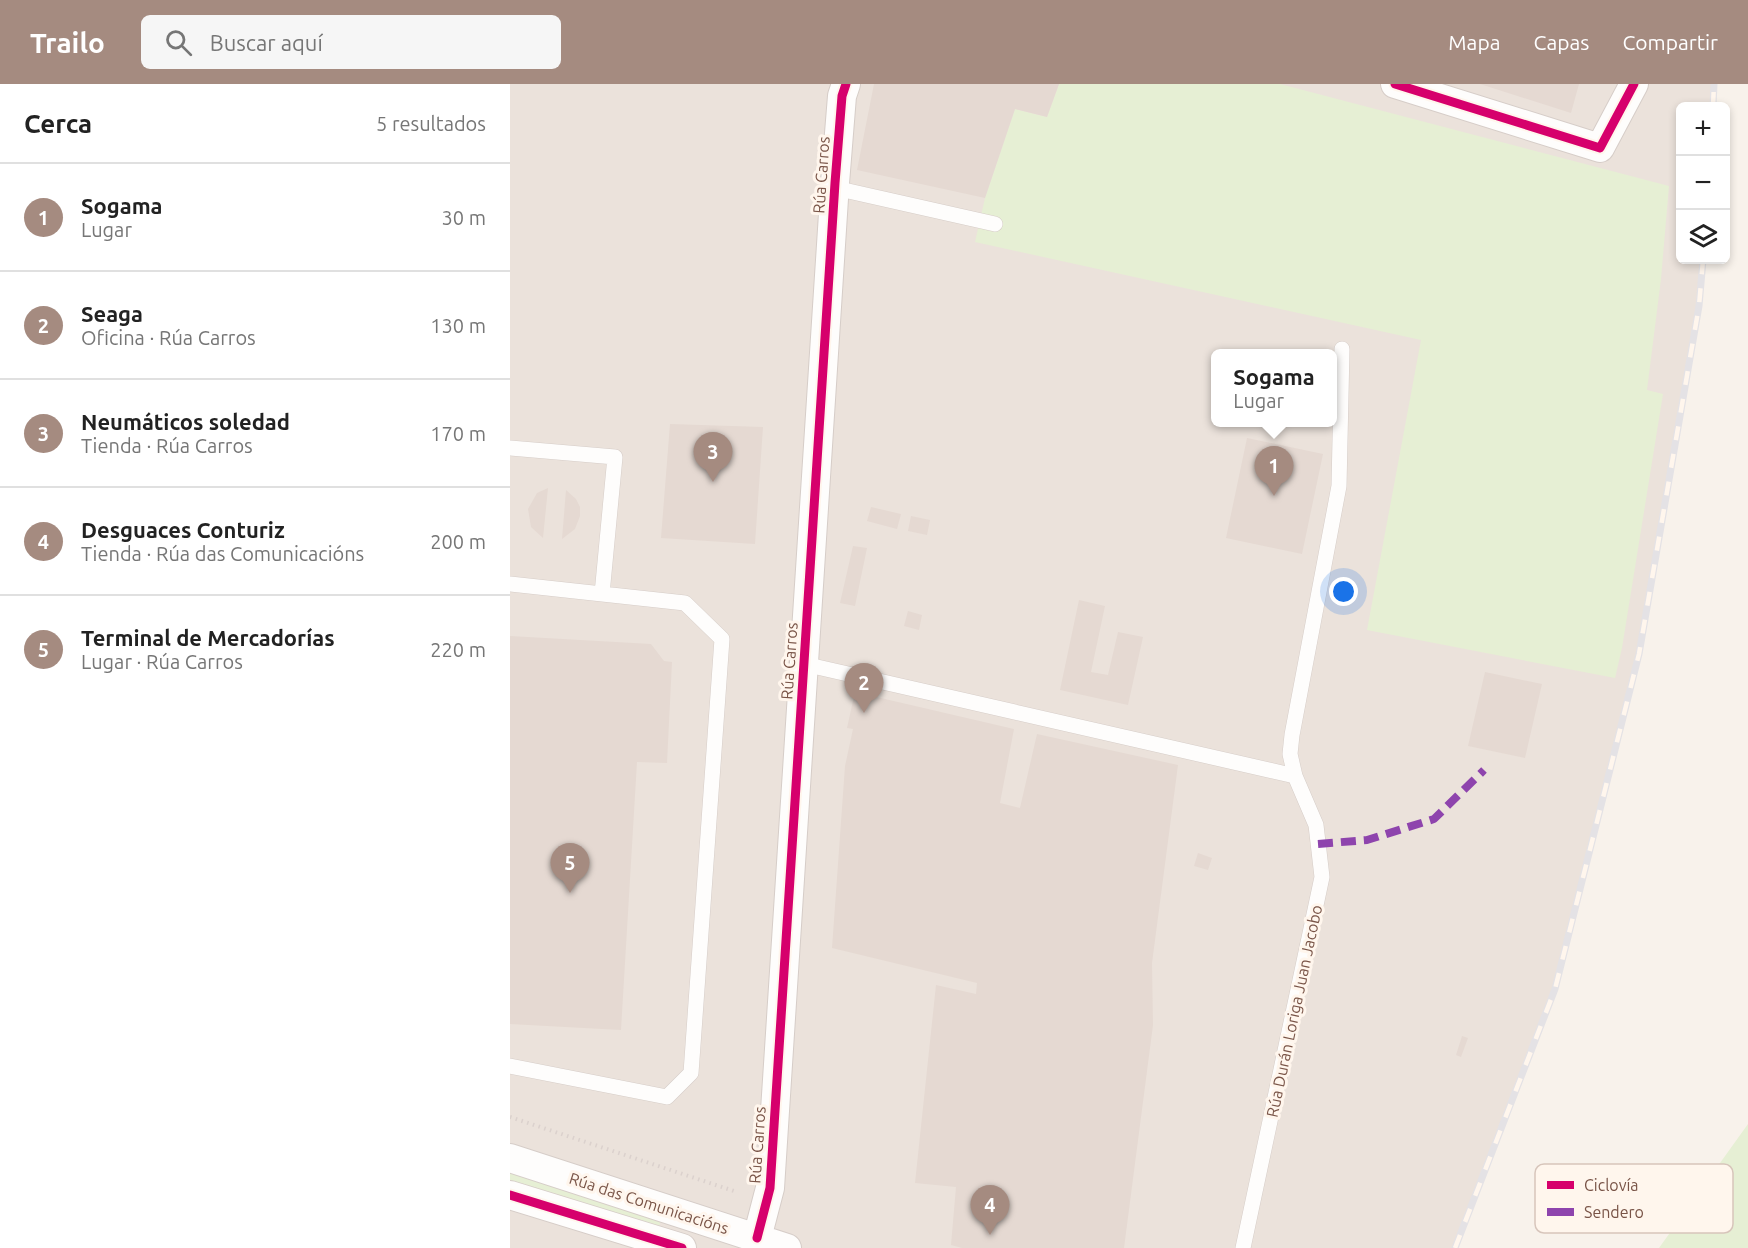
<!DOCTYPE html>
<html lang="es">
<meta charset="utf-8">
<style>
body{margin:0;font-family:Ubuntu,sans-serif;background:#f6f6f6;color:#222}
.controls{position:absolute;right:18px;top:18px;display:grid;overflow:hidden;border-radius:9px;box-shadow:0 3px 9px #0003}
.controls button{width:54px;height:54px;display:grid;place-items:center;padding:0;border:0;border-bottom:2px solid #e0e0e0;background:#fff;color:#222;font:30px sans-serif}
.you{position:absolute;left:834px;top:508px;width:21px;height:21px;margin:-15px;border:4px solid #fff;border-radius:50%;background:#1a73e8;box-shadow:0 0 0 9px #1a73e833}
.badge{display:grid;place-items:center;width:39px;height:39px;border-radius:50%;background:#a58b80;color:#fff;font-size:20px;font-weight:700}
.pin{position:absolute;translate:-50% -50px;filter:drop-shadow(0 2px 3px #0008)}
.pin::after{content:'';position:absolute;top:32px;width:21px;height:18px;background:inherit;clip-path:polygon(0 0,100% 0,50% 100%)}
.popup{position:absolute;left:701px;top:265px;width:126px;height:78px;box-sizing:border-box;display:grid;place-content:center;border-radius:9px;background:#fff;filter:drop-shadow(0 2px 4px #0005);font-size:20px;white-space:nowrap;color:#767676}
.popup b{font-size:22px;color:#222}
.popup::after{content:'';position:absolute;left:50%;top:100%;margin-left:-12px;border:12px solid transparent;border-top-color:#fff}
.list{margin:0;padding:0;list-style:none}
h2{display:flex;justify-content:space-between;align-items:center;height:78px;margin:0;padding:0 24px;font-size:26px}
h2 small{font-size:20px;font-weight:400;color:#767676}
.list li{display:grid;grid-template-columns:39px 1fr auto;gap:18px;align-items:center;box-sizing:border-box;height:108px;padding:0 24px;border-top:2px solid #e0e0e0}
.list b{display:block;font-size:22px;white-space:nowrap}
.list p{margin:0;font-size:20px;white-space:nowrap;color:#767676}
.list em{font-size:20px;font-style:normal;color:#767676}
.icon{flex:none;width:33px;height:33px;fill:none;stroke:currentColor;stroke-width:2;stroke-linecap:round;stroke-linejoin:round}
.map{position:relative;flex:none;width:1238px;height:1164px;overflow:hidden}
header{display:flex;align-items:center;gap:36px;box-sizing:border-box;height:84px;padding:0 30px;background:#a58b80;color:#fff}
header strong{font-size:28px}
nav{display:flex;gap:33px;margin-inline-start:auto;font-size:21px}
.search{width:420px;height:54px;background:#f6f6f6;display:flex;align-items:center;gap:15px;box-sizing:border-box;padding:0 21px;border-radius:9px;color:#767676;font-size:22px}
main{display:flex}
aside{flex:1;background:#fff}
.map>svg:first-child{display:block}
</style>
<header>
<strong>Trailo</strong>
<div class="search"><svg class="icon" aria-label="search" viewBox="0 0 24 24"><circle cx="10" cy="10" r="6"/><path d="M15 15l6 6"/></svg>Buscar aquí</div>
<nav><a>Mapa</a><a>Capas</a><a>Compartir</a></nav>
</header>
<main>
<aside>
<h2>Cerca<small>5 resultados</small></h2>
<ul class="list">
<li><span class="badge">1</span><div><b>Sogama</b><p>Lugar</p></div><em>30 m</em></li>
<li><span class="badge">2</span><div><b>Seaga</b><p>Oficina · Rúa Carros</p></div><em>130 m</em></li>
<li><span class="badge">3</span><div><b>Neumáticos soledad</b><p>Tienda · Rúa Carros</p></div><em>170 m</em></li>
<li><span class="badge">4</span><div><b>Desguaces Conturiz</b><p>Tienda · Rúa das Comunicacións</p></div><em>200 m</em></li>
<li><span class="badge">5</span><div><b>Terminal de Mercadorías</b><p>Lugar · Rúa Carros</p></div><em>220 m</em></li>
</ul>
</aside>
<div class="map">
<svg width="1238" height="1164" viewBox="0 0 1238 1164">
<rect width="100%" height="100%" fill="#f8f2eb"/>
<path fill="#ebe2db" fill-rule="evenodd" d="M 0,0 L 1204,0 L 1203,22 L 1170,22 L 1170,176 L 1193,176 L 1189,222 L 1129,570 L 1045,905 L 945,1164 L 0,1164 ZM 706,270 L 822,270 L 822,338 L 706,338 Z"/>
<path fill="#e6efd4" d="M 549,0 L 770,0 L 1159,102 L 1151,195 L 1137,306 L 1153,310 L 1112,564 L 1105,594 L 857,546 L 911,256 L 465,158 L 475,114 L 505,25 L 537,33 Z
M 1238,1040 L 1238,1164 L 1149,1164 Z
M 0,1085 L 152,1134 L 148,1145 L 0,1097 Z"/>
<path fill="#e5d9d2" d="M 364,0 L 549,0 L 537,33 L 505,25 L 475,114 L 347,86 Z
M 970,0 L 1069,0 L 1061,29 Z
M 160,340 L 253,343 L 245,460 L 151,454 Z
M 737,354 L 813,370 L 792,470 L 716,454 Z
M 38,404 L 33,454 L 21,443 L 18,425 L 27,409 Z
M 56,406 L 66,415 L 70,423 L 70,432 L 65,445 L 52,455 Z
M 361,423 L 391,430 L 387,445 L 357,437 Z
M 401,432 L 420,436 L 417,451 L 398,447 Z
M 343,462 L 357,464 L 345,522 L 330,519 Z
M 569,516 L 595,522 L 581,588 L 598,591 L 608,548 L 633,553 L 618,621 L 550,606 Z
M 398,527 L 412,531 L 409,546 L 394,542 Z
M 0,552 L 141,560 L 154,577 L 162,578 L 157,679 L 127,678 L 111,946 L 0,940 Z
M 975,588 L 1032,600 L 1015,674 L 958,662 Z
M 345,608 L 504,645 L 490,719 L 510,724 L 527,650 L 668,681 L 642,879 L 643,941 L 614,1164 L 452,1164 L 441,1161 L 446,1103 L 405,1099 L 426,901 L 466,910 L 467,899 L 322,864 L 335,682 L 343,645 L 337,644 Z
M 688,769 L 702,774 L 698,786 L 684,782 Z
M 952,952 L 958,954 L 951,973 L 946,971 Z"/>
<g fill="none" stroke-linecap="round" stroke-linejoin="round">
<defs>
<path id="lane" d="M 325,104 L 485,140
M 0,364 L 105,373 L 92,510
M 0,500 L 175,519 L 212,555 L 181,989 L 157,1013 L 0,982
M 294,580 L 785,692
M 733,1164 L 812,793 L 806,741 L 785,692 L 780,670 L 782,651 L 829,402 L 832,265"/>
<path id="street" d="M 885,0 L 1090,64 L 1124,0
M 0,1074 L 277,1164
M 0,1111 L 172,1164
M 247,1154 L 260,1104 L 325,99 L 332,12 L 336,0"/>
</defs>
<use href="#lane" stroke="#d6cdc8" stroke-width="16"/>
<use href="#street" stroke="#d6cdc8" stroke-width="30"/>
<path stroke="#dbd1cd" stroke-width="4" stroke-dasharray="1.5 4.5" stroke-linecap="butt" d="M 0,1033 L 224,1107"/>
<use href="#lane" stroke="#fefdfc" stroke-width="15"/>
<use href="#street" stroke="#fefdfc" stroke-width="28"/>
<defs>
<path id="rail" d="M 1203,22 L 1204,0
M 945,1164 L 1045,905 L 1129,570 L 1189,222 L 1193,176"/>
</defs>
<use href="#rail" stroke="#e4e2e5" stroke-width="7"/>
<use href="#rail" stroke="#fff6ed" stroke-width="4.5" stroke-dasharray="14" stroke-linecap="butt"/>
<path stroke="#8e44ad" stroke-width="8" stroke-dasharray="15 8" stroke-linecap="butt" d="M 808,760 L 857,756 L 924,735 L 974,686"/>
<defs>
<path id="cycleway" d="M 885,0 L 1090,64 L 1124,0
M 0,1111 L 172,1164
M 247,1154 L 260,1104 L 325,99 L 332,12 L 336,0"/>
</defs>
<use href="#cycleway" stroke="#fff6ed" stroke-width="13"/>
<use href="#cycleway" stroke="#d6006c" stroke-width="9"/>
</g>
<g text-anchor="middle" stroke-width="6" stroke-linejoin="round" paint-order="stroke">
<g font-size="16" fill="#795447" stroke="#fff6ed">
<text transform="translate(311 91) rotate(-86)" y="6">Rúa Carros</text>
<text transform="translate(279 577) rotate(-86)" y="6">Rúa Carros</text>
<text transform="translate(784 927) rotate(-78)" y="6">Rúa Durán Loriga Juan Jacobo</text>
<text transform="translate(247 1061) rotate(-86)" y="6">Rúa Carros</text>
<text transform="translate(139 1119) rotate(18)" y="6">Rúa das Comunicacións</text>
</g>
</g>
<rect x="1025" y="1080" width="198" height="69" rx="9" fill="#fff6ed" stroke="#d7c5bb" stroke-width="1.5"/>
<rect x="1037" y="1097" width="27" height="8" fill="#d6006c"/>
<rect x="1037" y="1124" width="27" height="8" fill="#8e44ad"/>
<g font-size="16" fill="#795447">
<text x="1074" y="1107">Ciclovía</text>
<text x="1074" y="1134">Sendero</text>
</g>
</svg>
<div class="controls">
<button>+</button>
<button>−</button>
<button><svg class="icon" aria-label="layers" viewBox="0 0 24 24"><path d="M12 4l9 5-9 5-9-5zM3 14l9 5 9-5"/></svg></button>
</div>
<div class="you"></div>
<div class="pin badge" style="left:764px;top:412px">1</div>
<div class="popup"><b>Sogama</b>Lugar</div>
<div class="pin badge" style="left:354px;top:629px">2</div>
<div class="pin badge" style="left:203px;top:398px">3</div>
<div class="pin badge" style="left:480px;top:1151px">4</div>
<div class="pin badge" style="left:60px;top:809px">5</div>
</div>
</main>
